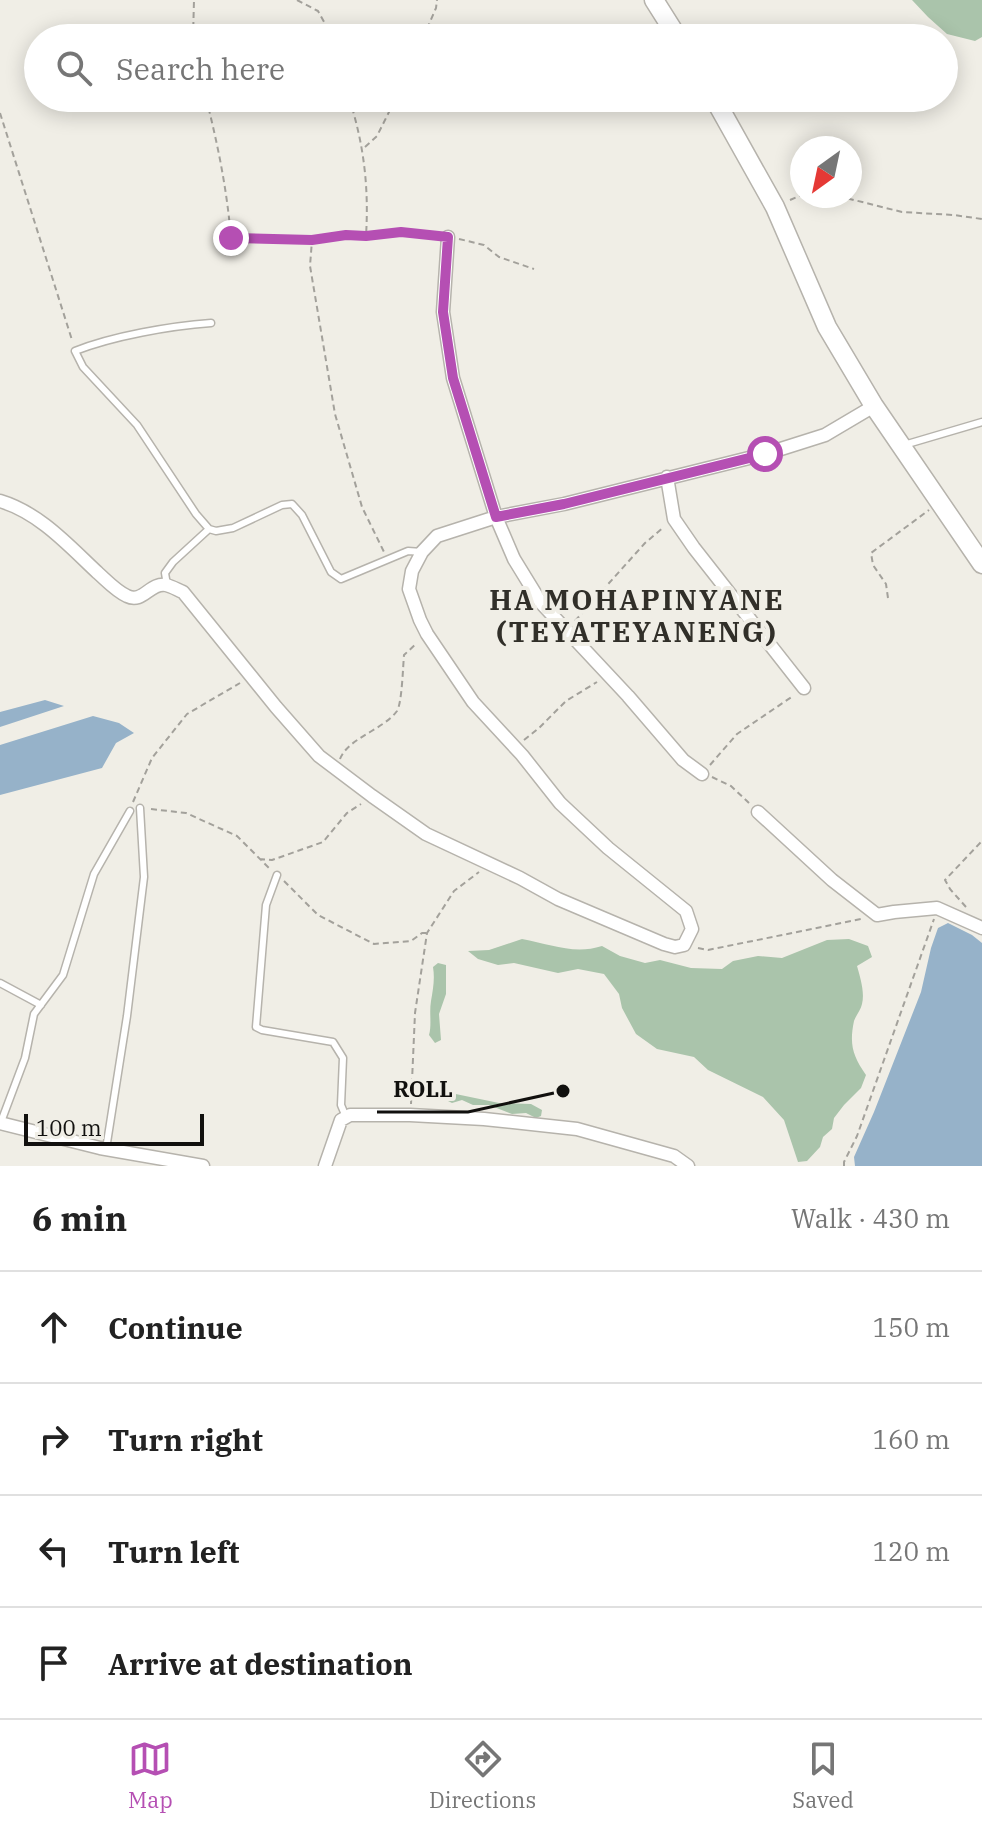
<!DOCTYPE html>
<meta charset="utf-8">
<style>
body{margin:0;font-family:"IBM Plex Serif",serif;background:#f2f2f2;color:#222}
.compass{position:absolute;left:790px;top:136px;width:72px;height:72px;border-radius:50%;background:#fff;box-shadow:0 4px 20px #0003;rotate:213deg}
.scale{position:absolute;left:24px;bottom:20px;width:180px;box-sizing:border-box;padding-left:8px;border:4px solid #11100e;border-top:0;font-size:22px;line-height:28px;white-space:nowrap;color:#11100e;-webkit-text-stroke:6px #f0eee6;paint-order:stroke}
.stop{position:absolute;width:24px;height:24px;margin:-18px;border:6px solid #b54fb3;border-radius:50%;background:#fff}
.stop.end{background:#b54fb3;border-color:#fff;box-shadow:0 2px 8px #0008}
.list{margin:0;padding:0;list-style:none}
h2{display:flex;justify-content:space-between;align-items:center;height:104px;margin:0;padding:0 32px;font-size:34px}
h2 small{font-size:26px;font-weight:400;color:#767676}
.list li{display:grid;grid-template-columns:52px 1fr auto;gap:24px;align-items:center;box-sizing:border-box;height:112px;padding:0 32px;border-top:2px solid #e0e0e0}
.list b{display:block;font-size:30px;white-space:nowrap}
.list em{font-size:26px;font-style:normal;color:#767676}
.icon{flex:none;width:44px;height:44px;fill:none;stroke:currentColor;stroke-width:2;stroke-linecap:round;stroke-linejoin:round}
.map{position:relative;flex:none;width:982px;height:1166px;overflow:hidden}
.search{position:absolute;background:#fff;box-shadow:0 4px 20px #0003;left:24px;right:24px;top:24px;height:88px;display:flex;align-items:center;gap:20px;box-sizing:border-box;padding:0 28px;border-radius:44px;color:#767676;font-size:30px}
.sheet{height:552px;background:#fff}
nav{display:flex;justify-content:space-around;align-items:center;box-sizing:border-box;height:112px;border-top:2px solid #e0e0e0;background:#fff;font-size:22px;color:#767676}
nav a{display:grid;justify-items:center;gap:4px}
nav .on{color:#b54fb3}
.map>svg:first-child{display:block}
</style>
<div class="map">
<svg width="982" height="1166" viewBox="0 0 982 1166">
<rect width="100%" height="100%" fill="#f0eee6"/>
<path fill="#aac4ab" d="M 912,0 L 982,0 L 982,37 L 975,41 L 947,34 L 928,17 Z
M 522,939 C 550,944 574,955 602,946 L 620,956 L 645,963 L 660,960 L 691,968 L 722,969 L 733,961 L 758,956 L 782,958 L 827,940 L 849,939 L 868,946 L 872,957 L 857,966 C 860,977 865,992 862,1004 C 861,1010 856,1015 854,1021 C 849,1045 853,1056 866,1075 L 861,1088 L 844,1105 L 834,1118 L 832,1129 L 823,1137 L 820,1147 L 807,1161 L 798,1162 L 784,1120 L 763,1097 L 708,1070 L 694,1057 L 657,1049 L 636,1034 L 622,1008 L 619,994 L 604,974 L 578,969 L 558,973 L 514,963 L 498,965 L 478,959 L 468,951 L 489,950 Z
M 438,963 L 446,965 L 446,994 L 439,1014 L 441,1040 L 435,1043 L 429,1035 C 432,1024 429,1013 431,1001 C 433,989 435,979 433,967 Z
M 446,1092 L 499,1103 L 531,1104 L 542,1110 L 541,1116 L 536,1118 L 526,1113 L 512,1114 L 489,1105 L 473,1105 L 462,1100 L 452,1103 L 442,1098 Z"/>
<path fill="#96b2c9" d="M 45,700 L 64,706 L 0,727 L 0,712 Z
M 93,716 L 119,723 L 134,733 L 116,743 L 102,768 L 0,795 L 0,745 Z
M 948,923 L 972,935 L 982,943 L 982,1166 L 855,1166 L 854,1157 L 874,1112 L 921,992 L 931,948 L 938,928 Z"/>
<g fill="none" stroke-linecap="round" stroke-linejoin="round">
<defs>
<path id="service" d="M 211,323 C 170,326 113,336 75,351 L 83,367 L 137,425 L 196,514 L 209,529 L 216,531 L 233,528 L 282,505 L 292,504 L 302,515 L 331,572 L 341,579 L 408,551 L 422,552
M 904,445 L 982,422
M 167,585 L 165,573 L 173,562 L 209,529
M 277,875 L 266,905 L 256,1027 L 262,1030 L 333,1042 L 343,1058 L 341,1105 L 346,1117
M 0,983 L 41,1005
M 1,1122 L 25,1058 L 34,1014 L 63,975 L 94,874 L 130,811
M 106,1149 L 127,1016 L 144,877 L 140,808"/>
<path id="minor" d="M 448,237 L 443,312 L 453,378 L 496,517 L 514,559 L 541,603 L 628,696 L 683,760 L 702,774
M 667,477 L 674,519 L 694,548 L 804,688
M 0,501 C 40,513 69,546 98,573 C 107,581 116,591 127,596 C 143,604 150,582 166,585 C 171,586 178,590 183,592 L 276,707 L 319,756 L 372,796 L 426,834 L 520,878 L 558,899 L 664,944 L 675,947 L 684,945 L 692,929 L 686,911 L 608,848 L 560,803 L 522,755 L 473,702 L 427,634 L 420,620 L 409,589 L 412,571 L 422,552 L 437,536 L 496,517 L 564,504 L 765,454 L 825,435 L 874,406
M 758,812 L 832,880 L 877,915 L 894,912 L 937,908 L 982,928
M 0,1123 L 100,1148 L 203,1166
M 325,1166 L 341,1120 L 350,1115 L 410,1115 L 484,1119 L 577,1129 L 674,1156 L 688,1166"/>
<path id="secondary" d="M 654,0 L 678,38
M 714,98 L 775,207 L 827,327 L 874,406 L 982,564"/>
</defs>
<use href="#service" stroke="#b6b3ac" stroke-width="9"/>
<use href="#minor" stroke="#b6b3ac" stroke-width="15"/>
<use href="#secondary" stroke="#b6b3ac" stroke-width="21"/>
<path stroke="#a3a19b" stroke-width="2" stroke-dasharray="6 4" stroke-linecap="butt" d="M 297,0 L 318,11 L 333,38
M 193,38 L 194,0
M 423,38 L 436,8 L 437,0
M 206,98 C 218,145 227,190 231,238 L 312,240 L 310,266 L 335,414 L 362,507 L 384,552
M 349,98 C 364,144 369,188 366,236 L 401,232 L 436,236
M 0,113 L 72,340
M 365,147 L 377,136 L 396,98
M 828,196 L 846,198 L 902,212 L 954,215 L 982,219
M 790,200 L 802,195
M 459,239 L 484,245 L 499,257 L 534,269
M 312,240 L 346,235 L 365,236
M 888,598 L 886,584 L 873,565 L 871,553 L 929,510
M 575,621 L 645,543 L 664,527
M 524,740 L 539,728 L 566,701 L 597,682
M 340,759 C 348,738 383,730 397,711 C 402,703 403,666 404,655 L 417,643
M 710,765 L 737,734 L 793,696
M 712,777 L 731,786 L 749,803
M 133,802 L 152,758 L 187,714 L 240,683
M 151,809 L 186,813 L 237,836 L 270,869
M 259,859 L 272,860 L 323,842 L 347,813 L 361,804
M 284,881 L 318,915 L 374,944 L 411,941 L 422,933 L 427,933
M 966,907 L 950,889 L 945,880 L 982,841
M 698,948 L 708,950 L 861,919
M 411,1104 L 415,1013 L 427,933 L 454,891 L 479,872
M 844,1166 L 844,1162 L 857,1136 L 934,919"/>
<use href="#service" stroke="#fff" stroke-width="6"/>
<use href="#minor" stroke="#fff" stroke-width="12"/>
<use href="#secondary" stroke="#fff" stroke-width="18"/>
</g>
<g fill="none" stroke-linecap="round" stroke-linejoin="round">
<path stroke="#b54fb3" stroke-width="10" d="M 231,238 L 312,240 L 346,235 L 366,236 L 401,232 L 448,237 L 443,312 L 453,378 L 496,517 L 564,504 L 765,454"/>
</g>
<g text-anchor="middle" stroke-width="8" stroke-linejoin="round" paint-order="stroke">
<g font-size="28" font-weight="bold" letter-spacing="2" fill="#312f29" stroke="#f0eee6">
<text x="637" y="610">HA MOHAPINYANE<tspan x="637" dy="32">(TEYATEYANENG)</tspan></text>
</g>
</g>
<path fill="none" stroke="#11100e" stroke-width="3" d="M563 1091L468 1112H377"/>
<circle fill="#11100e" stroke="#f0eee6" stroke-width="3" cx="563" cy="1091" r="8"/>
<g font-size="22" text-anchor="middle" font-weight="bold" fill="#11100e" stroke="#f0eee6" stroke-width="8" stroke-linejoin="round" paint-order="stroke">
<text x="423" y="1097">ROLL</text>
</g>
</svg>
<svg class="compass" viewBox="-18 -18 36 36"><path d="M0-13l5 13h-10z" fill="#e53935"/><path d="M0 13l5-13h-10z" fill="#767676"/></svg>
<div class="scale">100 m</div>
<div class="stop" style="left:765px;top:454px"></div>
<div class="stop end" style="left:231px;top:238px"></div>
<div class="search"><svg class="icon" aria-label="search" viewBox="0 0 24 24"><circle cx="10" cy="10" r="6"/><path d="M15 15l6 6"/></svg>Search here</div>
</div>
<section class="sheet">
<h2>6 min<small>Walk · 430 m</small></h2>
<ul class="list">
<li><svg class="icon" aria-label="ahead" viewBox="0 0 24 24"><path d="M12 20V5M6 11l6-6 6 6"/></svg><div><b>Continue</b></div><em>150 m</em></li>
<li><svg class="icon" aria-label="right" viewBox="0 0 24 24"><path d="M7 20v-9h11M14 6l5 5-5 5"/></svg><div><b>Turn right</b></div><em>160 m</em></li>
<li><svg class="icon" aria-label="left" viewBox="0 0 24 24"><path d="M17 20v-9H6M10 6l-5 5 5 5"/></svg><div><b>Turn left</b></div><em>120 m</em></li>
<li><svg class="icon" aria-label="arrive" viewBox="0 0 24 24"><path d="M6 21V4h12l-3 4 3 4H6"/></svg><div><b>Arrive at destination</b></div></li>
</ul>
</section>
<nav>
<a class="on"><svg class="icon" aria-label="map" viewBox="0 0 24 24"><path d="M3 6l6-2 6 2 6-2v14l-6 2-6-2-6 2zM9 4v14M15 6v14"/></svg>Map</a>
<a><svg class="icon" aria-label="directions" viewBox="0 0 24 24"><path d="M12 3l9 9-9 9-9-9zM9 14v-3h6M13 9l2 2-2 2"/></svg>Directions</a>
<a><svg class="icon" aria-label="saved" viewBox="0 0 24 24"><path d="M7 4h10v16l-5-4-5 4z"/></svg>Saved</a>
</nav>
